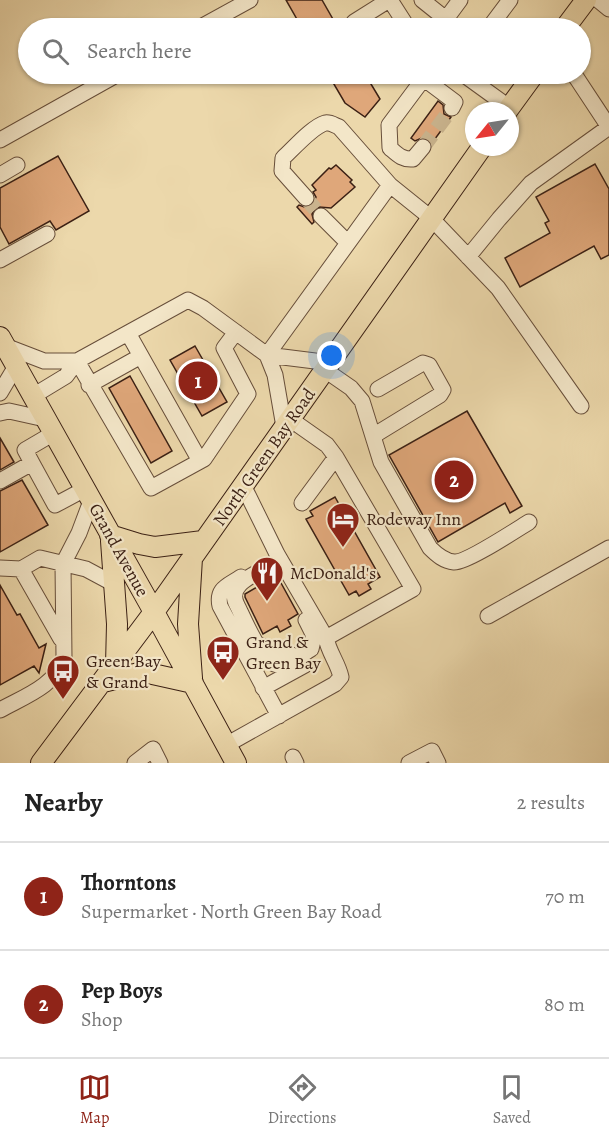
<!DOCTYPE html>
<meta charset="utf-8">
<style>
body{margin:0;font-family:Alegreya,serif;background:#f2f2f2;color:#222}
.compass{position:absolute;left:465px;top:102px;width:54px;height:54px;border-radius:50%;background:#fff;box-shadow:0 2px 4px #0004;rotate:240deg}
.you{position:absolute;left:332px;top:356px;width:21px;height:21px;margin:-15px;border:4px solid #fff;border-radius:50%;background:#1a73e8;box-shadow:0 0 0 9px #1a73e833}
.badge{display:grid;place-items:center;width:39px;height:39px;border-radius:50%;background:#8f2418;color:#fff;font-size:20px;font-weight:700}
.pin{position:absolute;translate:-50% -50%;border:3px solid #fff;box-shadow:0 2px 6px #0006}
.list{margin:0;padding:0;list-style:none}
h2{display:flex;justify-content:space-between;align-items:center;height:78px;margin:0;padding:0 24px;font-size:26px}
h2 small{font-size:20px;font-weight:400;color:#767676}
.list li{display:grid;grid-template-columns:39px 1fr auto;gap:18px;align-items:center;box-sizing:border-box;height:108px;padding:0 24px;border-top:2px solid #e0e0e0}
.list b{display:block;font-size:22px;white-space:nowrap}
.list p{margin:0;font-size:20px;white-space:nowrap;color:#767676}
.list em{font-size:20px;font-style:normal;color:#767676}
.icon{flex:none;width:33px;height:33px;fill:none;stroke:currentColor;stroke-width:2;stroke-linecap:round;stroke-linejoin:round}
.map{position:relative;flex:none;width:609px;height:763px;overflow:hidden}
.search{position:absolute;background:#fff;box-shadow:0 2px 4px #0004;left:18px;right:18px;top:18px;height:66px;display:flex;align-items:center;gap:15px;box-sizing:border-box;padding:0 21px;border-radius:33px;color:#767676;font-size:22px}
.sheet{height:294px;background:#fff}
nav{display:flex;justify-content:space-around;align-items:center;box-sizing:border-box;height:84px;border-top:2px solid #e0e0e0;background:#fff;font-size:16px;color:#767676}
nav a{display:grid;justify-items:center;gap:3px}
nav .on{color:#8f2418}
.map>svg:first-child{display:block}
</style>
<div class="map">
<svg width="609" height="763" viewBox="0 0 609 763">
<rect width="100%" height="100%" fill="#ecd8ab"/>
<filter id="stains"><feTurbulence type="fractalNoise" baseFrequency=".00333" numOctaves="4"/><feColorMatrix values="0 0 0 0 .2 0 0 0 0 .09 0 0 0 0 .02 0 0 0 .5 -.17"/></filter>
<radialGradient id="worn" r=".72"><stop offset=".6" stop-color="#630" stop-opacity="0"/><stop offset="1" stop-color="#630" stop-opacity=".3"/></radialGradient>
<path fill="#dfa77a" stroke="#3b2014" stroke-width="1.5" d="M 286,0 L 322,0 L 338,28 L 302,28 Z
M 328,74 L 365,74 L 380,99 L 365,117 L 345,103 Z
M 438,101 L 443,105 L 444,114 L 451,117 L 432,143 L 424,137 L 415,141 L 411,138 Z
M 58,156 L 89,211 L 56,230 L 50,221 L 9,244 L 0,227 L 0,188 Z
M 595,164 L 609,189 L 609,255 L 601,259 L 594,246 L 520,287 L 505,258 L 550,233 L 545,223 L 549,221 L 536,197 Z
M 336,165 L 352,180 L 350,182 L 355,187 L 331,208 L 319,207 L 315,209 L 312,214 L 314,222 L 312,224 L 297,207 L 299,205 L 307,208 L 313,205 L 316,197 L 313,192 L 316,190 L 312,185 L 329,168 L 331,169 Z
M 195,346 L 227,402 L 202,416 L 170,360 Z
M 130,376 L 172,451 L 151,463 L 109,388 Z
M 467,411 L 522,506 L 510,513 L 505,503 L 438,542 L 389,455 Z
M 0,438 L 14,462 L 0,470 Z
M 22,480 L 48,525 L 0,552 L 0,491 Z
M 335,497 L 380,577 L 368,584 L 371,589 L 359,596 L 356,591 L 349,595 L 306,519 L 313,516 L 310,511 Z
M 271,579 L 272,581 L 275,580 L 278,585 L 281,583 L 298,614 L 288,620 L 291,626 L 280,632 L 277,626 L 263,634 L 245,597 L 245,594 Z
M 0,585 L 17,615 L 20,614 L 39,648 L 46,644 L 39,673 L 34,666 L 0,685 Z"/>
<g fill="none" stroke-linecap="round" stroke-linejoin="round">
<path stroke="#c9b38d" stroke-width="15" stroke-dasharray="15 8" stroke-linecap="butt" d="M 423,147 L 452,108
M 306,198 L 321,216"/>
<defs>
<path id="minor" d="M 390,0 L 408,28
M 422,0 L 457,28
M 598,0 L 609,9
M 446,19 L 460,0
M 354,22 L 389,0
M 199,28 L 250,0
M 489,28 L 510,0
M 463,74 L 510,108
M 574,74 L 609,127
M 423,78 L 455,102 L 452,108
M 0,140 L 118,74
M 423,147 L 413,159 C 402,160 397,154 390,148 L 389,125 L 427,74
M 0,175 L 17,165
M 306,198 L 282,171 L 283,158 C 293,149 312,127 325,123 C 330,122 334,125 339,127 L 390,185 L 431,218 L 498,288 L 581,406
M 321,216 L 347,242
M 468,257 L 499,219 L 531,183 L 609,127
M 0,260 L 47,234
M 128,333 L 200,461
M 5,346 L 44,361 L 77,361
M 267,355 L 390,185
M 267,355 L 275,375 L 284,427
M 77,361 L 151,488 L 204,459 L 248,394 L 224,348 L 236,332
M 325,370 L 351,388 L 362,401 L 381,462 L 430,548 C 437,555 444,561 454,562 C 466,563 516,530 529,522
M 89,385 L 141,356
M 0,393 L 16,366
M 33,396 L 66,376 L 77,361 L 188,300 L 203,308 L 267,355 L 331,363
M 0,413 L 9,411 L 45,419
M 290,419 L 327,445 L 336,457 L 413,589 L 326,638
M 373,436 L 440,395 L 443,390 L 429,365 L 423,363 L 378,389
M 32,463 L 55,505 L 85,489
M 0,481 L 32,463 L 25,450 L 54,433
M 302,503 L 336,457
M 275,563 C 259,573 225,583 237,605 C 244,619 262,664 278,665 C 289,666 302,654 311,649 L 314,636 L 306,620
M 0,568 L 21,569 L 40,558 L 86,569 L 114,584
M 21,569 L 61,639
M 241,577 C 228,586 216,588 220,606 L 279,716
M 488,616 L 609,548
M 258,645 L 298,657
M 263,688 L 305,665
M 0,710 C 23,697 56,686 64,658 L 63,564 L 79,533 L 91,501
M 226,745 L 335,684 L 341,677 C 338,663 329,653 326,638 L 277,554 L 243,485
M 293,757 L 296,763
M 135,763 L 153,749 L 160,763
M 409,763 L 432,751 L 438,763"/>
<path id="major" d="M 565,28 L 586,0
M 507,111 L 534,74
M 0,337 L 154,612 L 236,763
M 110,535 L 139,544 L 155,547 L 203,541
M 111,541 L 117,624 L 116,665
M 192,558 L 188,624 L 192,678
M 103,682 L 139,673 L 148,673 L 193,683
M 41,763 L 154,612 L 482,147"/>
</defs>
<use href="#minor" stroke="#674e3a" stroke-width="17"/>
<use href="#major" stroke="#3b2014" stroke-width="22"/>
<use href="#minor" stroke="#f3e6c8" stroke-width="15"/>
<use href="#major" stroke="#ecd8ab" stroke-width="20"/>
</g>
<defs>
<symbol id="hotel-pin" viewBox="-11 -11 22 30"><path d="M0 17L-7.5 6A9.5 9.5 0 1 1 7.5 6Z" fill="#8f2418" stroke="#f3e6c8"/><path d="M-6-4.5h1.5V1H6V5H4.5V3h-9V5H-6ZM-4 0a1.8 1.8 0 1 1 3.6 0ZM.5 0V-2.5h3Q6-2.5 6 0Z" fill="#fff"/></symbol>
<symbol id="restaurant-pin" viewBox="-11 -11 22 30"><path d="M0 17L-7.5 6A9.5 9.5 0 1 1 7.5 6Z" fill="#8f2418" stroke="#f3e6c8"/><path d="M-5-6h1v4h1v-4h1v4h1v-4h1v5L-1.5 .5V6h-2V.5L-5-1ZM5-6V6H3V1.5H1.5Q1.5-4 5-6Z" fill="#fff"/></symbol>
<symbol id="bus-pin" viewBox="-11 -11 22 30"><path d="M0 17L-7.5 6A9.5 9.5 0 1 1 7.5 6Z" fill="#8f2418" stroke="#f3e6c8"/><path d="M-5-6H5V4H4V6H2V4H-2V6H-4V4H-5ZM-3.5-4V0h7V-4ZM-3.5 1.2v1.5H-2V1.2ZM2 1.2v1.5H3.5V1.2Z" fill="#fff"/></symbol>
</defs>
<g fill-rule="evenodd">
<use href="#hotel-pin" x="324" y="500" width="38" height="52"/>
<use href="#restaurant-pin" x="248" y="554" width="38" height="52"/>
<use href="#bus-pin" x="204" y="633" width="38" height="52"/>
<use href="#bus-pin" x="44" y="652" width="38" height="52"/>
</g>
<g text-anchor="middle" stroke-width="4.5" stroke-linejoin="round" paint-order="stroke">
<g font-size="18" fill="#3b2014" stroke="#f3e6c8">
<text transform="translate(264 457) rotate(-55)" y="6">North Green Bay Road</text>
<text transform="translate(119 550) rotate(61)" y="6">Grand Avenue</text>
</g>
<g font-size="18" fill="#3b2014" stroke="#f3e6c8" text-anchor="start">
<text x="366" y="525">Rodeway Inn</text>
<text x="290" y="579">McDonald's</text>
<text x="246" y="648">Grand &amp;<tspan x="246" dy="21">Green Bay</tspan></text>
<text x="86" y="667">Green Bay<tspan x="86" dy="21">&amp; Grand</tspan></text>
</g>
</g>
<rect width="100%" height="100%" filter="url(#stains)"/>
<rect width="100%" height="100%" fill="url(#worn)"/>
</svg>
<svg class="compass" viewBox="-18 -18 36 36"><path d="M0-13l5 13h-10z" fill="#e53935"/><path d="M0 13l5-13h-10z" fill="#767676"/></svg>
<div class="you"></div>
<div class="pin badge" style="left:198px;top:381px">1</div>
<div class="pin badge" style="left:454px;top:480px">2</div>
<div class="search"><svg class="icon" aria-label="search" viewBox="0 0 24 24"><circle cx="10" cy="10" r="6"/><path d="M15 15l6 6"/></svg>Search here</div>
</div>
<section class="sheet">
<h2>Nearby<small>2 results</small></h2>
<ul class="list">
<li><span class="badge">1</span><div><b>Thorntons</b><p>Supermarket · North Green Bay Road</p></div><em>70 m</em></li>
<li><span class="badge">2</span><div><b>Pep Boys</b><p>Shop</p></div><em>80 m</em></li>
</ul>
</section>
<nav>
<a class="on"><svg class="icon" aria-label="map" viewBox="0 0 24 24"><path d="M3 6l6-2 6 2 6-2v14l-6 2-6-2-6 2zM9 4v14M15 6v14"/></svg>Map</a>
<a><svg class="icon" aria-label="directions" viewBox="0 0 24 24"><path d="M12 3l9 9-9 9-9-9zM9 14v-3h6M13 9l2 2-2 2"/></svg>Directions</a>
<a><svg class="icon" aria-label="saved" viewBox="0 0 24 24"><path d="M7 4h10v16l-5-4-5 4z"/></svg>Saved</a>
</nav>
